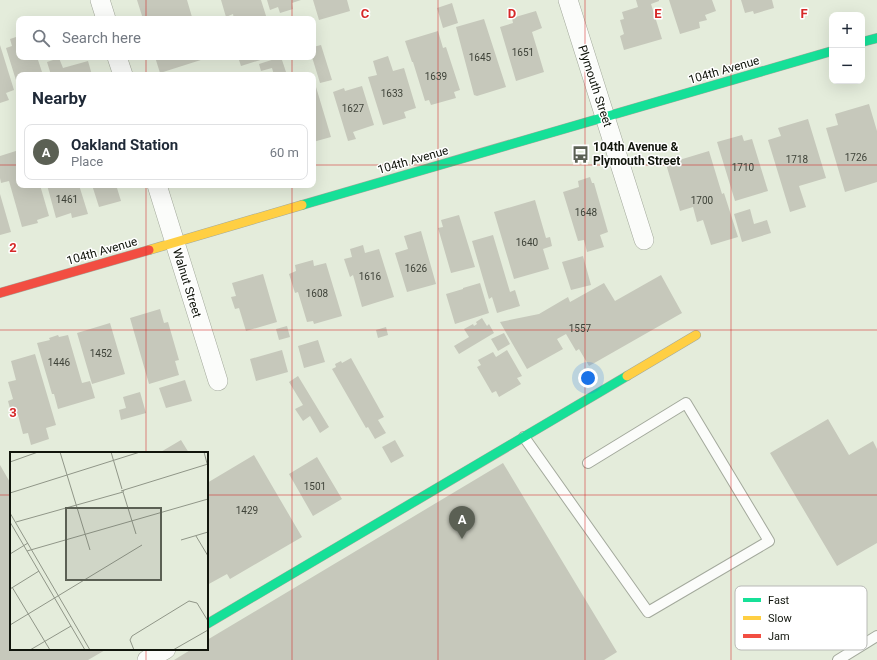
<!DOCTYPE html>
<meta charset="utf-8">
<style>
body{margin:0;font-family:Roboto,sans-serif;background:#f2f2f3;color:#1f2937}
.controls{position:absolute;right:12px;top:12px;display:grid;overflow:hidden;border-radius:8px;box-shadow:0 4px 16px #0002}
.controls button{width:36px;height:36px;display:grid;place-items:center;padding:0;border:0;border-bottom:1px solid #e0e1e3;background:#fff;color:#1f2937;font:20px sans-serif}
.you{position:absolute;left:588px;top:378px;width:14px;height:14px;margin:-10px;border:3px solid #fff;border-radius:50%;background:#1a73e8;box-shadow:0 0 0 6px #1a73e833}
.badge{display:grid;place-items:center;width:26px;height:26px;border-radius:50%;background:#5b6054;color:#fff;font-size:13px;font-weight:700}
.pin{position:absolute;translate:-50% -33px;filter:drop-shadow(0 1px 2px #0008)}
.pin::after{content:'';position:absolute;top:21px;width:14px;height:12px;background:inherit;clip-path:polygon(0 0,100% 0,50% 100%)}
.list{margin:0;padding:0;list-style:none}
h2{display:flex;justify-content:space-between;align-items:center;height:52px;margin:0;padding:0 16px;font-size:17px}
h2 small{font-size:13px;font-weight:400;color:#747a83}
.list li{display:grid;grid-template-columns:26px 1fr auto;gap:12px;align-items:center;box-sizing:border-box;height:56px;margin:0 8px 8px;padding:0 8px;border:1px solid #e0e1e3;border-radius:8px}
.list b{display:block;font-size:15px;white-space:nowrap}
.list p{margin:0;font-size:13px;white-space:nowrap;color:#747a83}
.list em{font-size:13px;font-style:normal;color:#747a83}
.icon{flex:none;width:22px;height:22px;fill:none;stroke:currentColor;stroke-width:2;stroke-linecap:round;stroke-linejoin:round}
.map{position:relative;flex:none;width:877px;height:660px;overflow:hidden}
.search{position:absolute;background:#fff;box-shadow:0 4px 16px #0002;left:16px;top:16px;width:300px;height:44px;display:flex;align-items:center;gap:10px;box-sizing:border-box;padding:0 14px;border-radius:8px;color:#747a83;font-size:15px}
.panel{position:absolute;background:#fff;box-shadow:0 4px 16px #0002;left:16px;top:72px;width:300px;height:116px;border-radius:8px}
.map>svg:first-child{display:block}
</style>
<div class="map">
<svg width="877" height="660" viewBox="0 0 877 660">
<rect width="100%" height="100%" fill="#e4ecdb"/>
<path fill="#c6c8bb" d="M 137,0 L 187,0 L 192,17 L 185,19 L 143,19 Z
M 221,0 L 261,0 L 267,19 L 251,19 L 250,17 L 245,19 L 234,19 L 233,14 L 226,17 Z
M 267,0 L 301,0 L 292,3 L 293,9 L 280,13 L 278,7 L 270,10 Z
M 313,0 L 347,0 L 350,11 L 319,20 Z
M 636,0 L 659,0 L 659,1 L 651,4 L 662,39 L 624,50 L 620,36 L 624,34 L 620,20 L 624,19 L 622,12 L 638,7 Z
M 669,0 L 712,0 L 716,11 L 705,15 L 707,20 L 699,22 L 700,28 L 680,34 Z
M 741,0 L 772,0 L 774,8 L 754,14 L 753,11 L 745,13 Z
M 452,3 L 458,23 L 443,28 L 437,8 Z
M 536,11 L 542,28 L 532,32 L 544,72 L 516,81 L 500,27 L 513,23 L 512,18 Z
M 484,19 L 506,87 L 477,96 L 474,95 L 456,27 Z
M 438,31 L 443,48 L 446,47 L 460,90 L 454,92 L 456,98 L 431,105 L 429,100 L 425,101 L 413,62 L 412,62 L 405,41 Z
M 19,36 L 19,57 L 37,57 L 43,75 L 19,75 L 19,90 L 6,48 L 12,46 L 10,39 Z
M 0,45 L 14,90 L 6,93 L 9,100 L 0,103 Z
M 321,45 L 332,80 L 320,83 L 312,57 L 313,57 L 313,47 Z
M 388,56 L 393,71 L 404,68 L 416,108 L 404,112 L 406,118 L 383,125 L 368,77 L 377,75 L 373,61 Z
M 155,57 L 203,57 L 204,59 L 160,73 Z
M 238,57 L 270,57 L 241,66 Z
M 281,57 L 287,75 L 274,75 L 272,68 L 261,71 L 259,64 Z
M 59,58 L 63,68 L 88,61 L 92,75 L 51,75 L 47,62 Z
M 362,86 L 374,125 L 353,132 L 356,139 L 348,141 L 333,92 L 344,88 L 345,91 Z
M 316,87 L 331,137 L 313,142 L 313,88 Z
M 869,104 L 877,131 L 877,182 L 845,192 L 826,128 L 838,125 L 835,114 Z
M 808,119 L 826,178 L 799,186 L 806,207 L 790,212 L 768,140 L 781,136 L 778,128 Z
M 742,135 L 744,141 L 752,139 L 768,191 L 735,201 L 717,142 Z
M 19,150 L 19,185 L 40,185 L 49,216 L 37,220 L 38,223 L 22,227 L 9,181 L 1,183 L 0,178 L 0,156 Z
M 709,151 L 722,194 L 724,193 L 738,237 L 711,245 L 703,220 L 697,222 L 693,207 L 680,211 L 666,164 Z
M 590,177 L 592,183 L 594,183 L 608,232 L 600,235 L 604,247 L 587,252 L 584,240 L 578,241 L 563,192 L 579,187 L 578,181 Z
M 47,185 L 79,185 L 88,214 L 72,218 L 71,213 L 56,218 Z
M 92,185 L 127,185 L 117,188 L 121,201 L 99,207 Z
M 0,194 L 11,232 L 0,235 Z
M 535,200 L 546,238 L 550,237 L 552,246 L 543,249 L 549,269 L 514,279 L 494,212 Z
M 750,209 L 754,224 L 767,220 L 771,233 L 742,242 L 734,214 Z
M 459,215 L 475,267 L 451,273 L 438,228 L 443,227 L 441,220 Z
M 421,231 L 436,284 L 407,292 L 395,253 L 408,249 L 404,236 Z
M 493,235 L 510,292 L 515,290 L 520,306 L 497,313 L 492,297 L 489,299 L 472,241 Z
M 363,245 L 365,253 L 379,249 L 394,297 L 362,307 L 353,275 L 350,277 L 344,259 L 352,257 L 350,249 Z
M 583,256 L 591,285 L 571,290 L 562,262 Z
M 313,260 L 314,266 L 326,263 L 342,316 L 314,324 L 313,321 L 307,322 L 298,292 L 295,293 L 289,274 L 296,271 L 295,265 Z
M 263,274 L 277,322 L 246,331 L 239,308 L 235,309 L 231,297 L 236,296 L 232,283 Z
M 661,275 L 682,313 L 589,366 L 579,349 L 576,351 L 566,334 L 557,339 L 563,349 L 527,369 L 500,322 L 539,314 L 568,297 L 570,302 L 604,283 L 615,301 Z
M 480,283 L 489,313 L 455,324 L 446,294 L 463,289 L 463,288 Z
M 160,309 L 164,323 L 168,322 L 179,360 L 175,361 L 179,375 L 149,384 L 130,318 Z
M 482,318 L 487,326 L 489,324 L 494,333 L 459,354 L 454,346 L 469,337 L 464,329 L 473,324 L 474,326 L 477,324 L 476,322 Z
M 110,323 L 125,374 L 92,384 L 77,333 Z
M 287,326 L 290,337 L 279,340 L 276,329 Z
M 386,327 L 388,335 L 378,338 L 376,330 Z
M 504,333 L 510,344 L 498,351 L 491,339 Z
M 58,335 L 59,337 L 68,335 L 82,383 L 90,381 L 95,398 L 58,409 L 54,394 L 52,394 L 37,343 L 50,340 L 49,338 Z
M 318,340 L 325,362 L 304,368 L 298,346 Z
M 282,350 L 288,372 L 256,381 L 250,359 Z
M 507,350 L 522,376 L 517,378 L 521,384 L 499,397 L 496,391 L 492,393 L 477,367 L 481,365 L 478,360 L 493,352 L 496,357 Z
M 35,354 L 56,425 L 46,428 L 49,439 L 31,445 L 28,433 L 23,434 L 18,415 L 12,416 L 8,401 L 13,399 L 8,382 L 16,380 L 11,361 Z
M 351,358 L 384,417 L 378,420 L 386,433 L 375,439 L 368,427 L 366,428 L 332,369 L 336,367 L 335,364 L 341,361 L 342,363 Z
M 298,376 L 329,427 L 320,433 L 310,416 L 303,421 L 295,409 L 303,405 L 289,382 Z
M 185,380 L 192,401 L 166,408 L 159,388 Z
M 140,392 L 146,413 L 121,420 L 119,410 L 126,408 L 123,397 Z
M 828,419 L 849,455 L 873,441 L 877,449 L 877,543 L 837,566 L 770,453 Z
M 181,440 L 189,453 L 159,453 Z
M 395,440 L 404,456 L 391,463 L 382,447 Z
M 254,455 L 302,537 L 230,579 L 227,574 L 207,585 L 207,483 Z
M 317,457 L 342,499 L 313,516 L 289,474 Z
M 503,463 L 617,652 L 604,660 L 174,660 L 192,649 L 207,649 L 207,640 Z
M 0,465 L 11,484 L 11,649 L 107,649 L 88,660 L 0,660 Z"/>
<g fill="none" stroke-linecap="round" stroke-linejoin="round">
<defs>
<path id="lane" d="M 524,437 L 648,612 L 769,541 L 686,403 L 588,463
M 838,660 L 877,636"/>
<path id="street" d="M 100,0 L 106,19
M 568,0 L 644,240
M 117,57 L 123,75
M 157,185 L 218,381
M 147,660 L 166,649"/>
<path id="fast" d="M 862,42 L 877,38
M 302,205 L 832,51
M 207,624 L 627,376"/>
<path id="slow" d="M 149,250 L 302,205
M 627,376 L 696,335"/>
<path id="jam" d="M 0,293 L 149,250"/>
</defs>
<use href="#lane" stroke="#a3a99c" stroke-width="12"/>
<use href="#street" stroke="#a3a99c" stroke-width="20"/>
<use href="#fast" stroke="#a3a99c" stroke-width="10"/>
<use href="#slow" stroke="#a3a99c" stroke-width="10"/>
<use href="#jam" stroke="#a3a99c" stroke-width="10"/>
<use href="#lane" stroke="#fbfcfa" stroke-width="10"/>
<use href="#street" stroke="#fbfcfa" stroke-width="19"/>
<use href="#fast" stroke="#16e098" stroke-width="9"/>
<use href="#slow" stroke="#ffcf43" stroke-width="9"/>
<use href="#jam" stroke="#f24e42" stroke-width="9"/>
</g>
<path fill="none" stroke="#d62828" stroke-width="1" stroke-opacity="0.55" d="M 146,0 L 146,19M 292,0 L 292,19M 438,0 L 438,660M 585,0 L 585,660M 731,0 L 731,660M 146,57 L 146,75M 292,57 L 292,75M 0,165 L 19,165M 313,165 L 877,165M 146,185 L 146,453M 292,185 L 292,660M 0,330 L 877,330M 0,495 L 11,495M 207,495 L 877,495M 146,649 L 146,660"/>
<defs>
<symbol id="bus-bare" viewBox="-9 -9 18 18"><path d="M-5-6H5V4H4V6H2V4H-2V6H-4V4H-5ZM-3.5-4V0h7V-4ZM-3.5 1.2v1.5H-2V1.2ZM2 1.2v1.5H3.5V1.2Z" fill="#5b6054" stroke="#fff" stroke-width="2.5" paint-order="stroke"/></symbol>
</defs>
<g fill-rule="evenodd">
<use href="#bus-bare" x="568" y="142" width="25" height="25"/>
</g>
<g text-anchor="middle" stroke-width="3" stroke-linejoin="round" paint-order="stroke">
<g font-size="10" fill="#3e4238">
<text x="523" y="56">1651</text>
<text x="480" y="61">1645</text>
<text x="436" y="80">1639</text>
<text x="392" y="97">1633</text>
<text x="353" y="112">1627</text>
<text x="856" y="161">1726</text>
<text x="797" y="163">1718</text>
<text x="743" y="171">1710</text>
<text x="67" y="203">1461</text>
<text x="702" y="204">1700</text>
<text x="586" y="216">1648</text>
<text x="527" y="246">1640</text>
<text x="416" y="272">1626</text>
<text x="370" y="280">1616</text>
<text x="317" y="297">1608</text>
<text x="580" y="332">1557</text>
<text x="101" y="357">1452</text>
<text x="59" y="366">1446</text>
<text x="315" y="490">1501</text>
<text x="247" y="514">1429</text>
</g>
<g font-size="12" fill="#11150c" stroke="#fff">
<text transform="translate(724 70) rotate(-16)" y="4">104th Avenue</text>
<text transform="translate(595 86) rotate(72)" y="4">Plymouth Street</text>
<text transform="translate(413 160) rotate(-16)" y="4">104th Avenue</text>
<text transform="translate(102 251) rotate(-16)" y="4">104th Avenue</text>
<text transform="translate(187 283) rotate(73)" y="4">Walnut Street</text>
</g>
<g font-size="12" font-weight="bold" fill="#11150c" stroke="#fff" text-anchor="start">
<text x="593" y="151">104th Avenue &amp;<tspan x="593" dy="14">Plymouth Street</tspan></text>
</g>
</g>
<g transform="translate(10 452)">
<rect width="198" height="198" fill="#e4ecdb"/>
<path fill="none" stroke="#909688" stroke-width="1" d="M 50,0 L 80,98M 101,0 L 112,37M 194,0 L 198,15M 0,10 L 28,0M 114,38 L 198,12M 113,40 L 126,82M 0,41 L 130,0M 0,61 L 80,198M 0,70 L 75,198M 6,70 L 113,40 L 114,38 L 111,39M 186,84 L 198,104M 171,88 L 198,80M 17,99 L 198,47M 0,102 L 18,91M 2,135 L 40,198M 0,137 L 29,119M 0,173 L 132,93M 20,198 L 61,174M 124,198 L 120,188 L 122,184 L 179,149 L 187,151 L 198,169M 163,198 L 198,178"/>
<path fill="#5b6054" fill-opacity="0.15" stroke="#5b6054" stroke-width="2" d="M 56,56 L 151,56 L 151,128 L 56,128 Z"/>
<rect width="198" height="198" fill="none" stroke="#11150c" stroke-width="2"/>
</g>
<rect x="735" y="586" width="132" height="64" rx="6" fill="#fff" stroke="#b8b9b6" stroke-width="1"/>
<rect x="743" y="598" width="18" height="4" fill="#16e098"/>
<rect x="743" y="616" width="18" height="4" fill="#ffcf43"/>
<rect x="743" y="634" width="18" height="4" fill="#f24e42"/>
<g font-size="11" fill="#11150c">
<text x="768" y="604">Fast</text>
<text x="768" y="622">Slow</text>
<text x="768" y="640">Jam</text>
</g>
<g font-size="13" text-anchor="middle" font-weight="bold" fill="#d62828" stroke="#fff" stroke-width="3" stroke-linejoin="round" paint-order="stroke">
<text x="365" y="18">C</text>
<text x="512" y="18">D</text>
<text x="658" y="18">E</text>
<text x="804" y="18">F</text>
<text x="13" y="252">2</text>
<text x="13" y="417">3</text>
</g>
</svg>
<div class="controls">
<button>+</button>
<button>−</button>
</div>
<div class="you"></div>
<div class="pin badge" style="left:462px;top:539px">A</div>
<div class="search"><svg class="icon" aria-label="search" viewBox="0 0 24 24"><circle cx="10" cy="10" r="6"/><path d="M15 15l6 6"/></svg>Search here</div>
<section class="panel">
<h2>Nearby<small></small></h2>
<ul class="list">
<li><span class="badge">A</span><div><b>Oakland Station</b><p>Place</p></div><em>60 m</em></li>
</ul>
</section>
</div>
